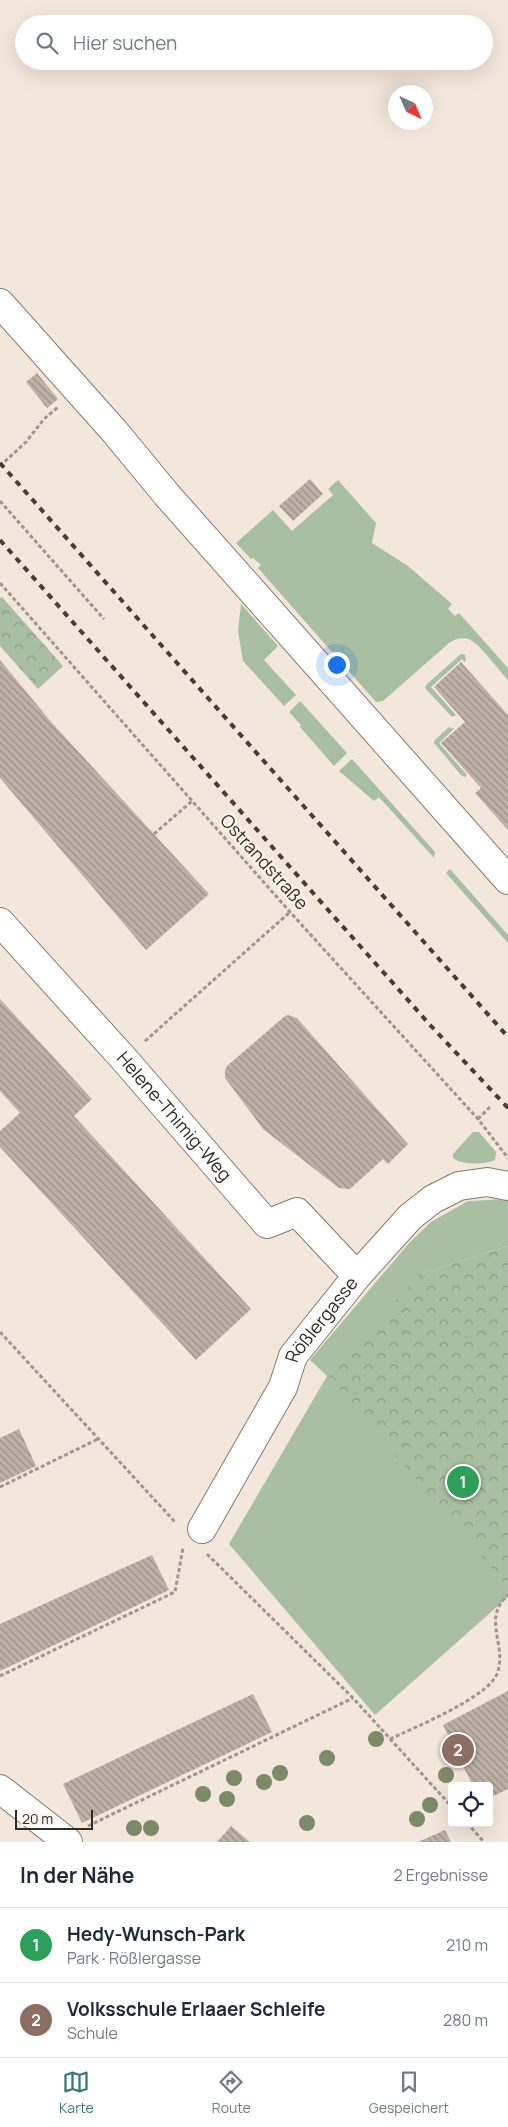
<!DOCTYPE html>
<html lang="de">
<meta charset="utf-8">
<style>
body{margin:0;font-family:Manrope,sans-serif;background:#f2f2f3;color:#1f2937}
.controls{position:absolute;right:15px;bottom:15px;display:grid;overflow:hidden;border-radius:5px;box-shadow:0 5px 20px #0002}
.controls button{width:45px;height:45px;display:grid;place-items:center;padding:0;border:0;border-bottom:1px solid #e0e1e3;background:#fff;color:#1f2937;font:25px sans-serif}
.compass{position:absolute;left:388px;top:85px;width:45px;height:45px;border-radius:50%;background:#fff;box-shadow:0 5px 20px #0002;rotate:136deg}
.scale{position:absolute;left:15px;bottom:12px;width:78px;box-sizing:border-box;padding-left:5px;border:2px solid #302b26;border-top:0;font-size:14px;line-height:18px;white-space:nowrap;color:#302b26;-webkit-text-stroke:4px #fef3ea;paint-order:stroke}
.you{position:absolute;left:336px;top:664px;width:18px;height:18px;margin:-12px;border:4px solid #fff;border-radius:50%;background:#1a73e8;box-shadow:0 0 0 8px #1a73e833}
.badge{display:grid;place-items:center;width:32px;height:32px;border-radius:50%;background:#397c6e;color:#fff;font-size:16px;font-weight:700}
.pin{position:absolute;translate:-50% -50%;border:2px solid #fff;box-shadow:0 1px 5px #0006}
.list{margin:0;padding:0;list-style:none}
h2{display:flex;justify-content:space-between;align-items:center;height:65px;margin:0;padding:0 20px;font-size:21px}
h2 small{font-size:16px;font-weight:400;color:#747a83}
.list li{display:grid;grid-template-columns:32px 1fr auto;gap:15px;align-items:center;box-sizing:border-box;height:75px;padding:0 20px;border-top:1px solid #e0e1e3}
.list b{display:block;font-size:19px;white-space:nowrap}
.list p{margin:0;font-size:16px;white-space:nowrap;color:#747a83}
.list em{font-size:16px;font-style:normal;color:#747a83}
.icon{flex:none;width:28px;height:28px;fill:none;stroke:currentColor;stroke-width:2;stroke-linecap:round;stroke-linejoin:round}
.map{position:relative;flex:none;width:508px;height:1842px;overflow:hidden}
.search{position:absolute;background:#fff;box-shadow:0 5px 20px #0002;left:15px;right:15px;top:15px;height:55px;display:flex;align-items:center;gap:12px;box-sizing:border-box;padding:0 18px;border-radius:28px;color:#747a83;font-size:19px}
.sheet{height:215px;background:#fff}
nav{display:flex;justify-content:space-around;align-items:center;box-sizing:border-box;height:70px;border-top:1px solid #e0e1e3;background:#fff;font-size:14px;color:#747a83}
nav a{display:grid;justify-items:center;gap:2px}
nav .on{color:#397c6e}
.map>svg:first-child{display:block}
</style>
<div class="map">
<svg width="508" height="1842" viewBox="0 0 508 1842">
<defs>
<pattern id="park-crowns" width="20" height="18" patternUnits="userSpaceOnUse" patternTransform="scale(1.25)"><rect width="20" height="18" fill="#a9bfa1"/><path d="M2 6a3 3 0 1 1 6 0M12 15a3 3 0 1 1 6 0" fill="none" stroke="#8a9b83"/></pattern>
<pattern id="building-back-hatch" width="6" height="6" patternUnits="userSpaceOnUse" patternTransform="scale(1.25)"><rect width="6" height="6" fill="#beb1a6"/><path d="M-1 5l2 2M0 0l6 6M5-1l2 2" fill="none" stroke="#9b9087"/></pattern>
</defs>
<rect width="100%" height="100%" fill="#f3e6da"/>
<path fill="#a9bfa1" d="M 338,480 L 376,523 L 372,543 L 408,566 L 452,604 L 448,609 L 455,616 L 459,613 L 508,668 L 508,680 C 499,671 480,643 468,639 C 461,637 455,639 449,643 L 383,701 L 376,702 L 258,568 L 261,565 L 253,558 L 251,559 L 236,543 L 273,510 L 292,531 L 333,495 L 328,489 Z
M 241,604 L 278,646 L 264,660 L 296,695 L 284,706 L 243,661 L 238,631 Z
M 461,654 L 465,655 L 466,660 L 464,662 L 462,659 L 431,687 L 456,715 L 452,717 L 425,688 L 427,684 Z
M 300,701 L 347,753 L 334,766 L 300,727 L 301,725 L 289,712 Z
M 449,727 L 454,729 L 439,743 L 467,775 L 465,777 L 461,775 L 434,743 L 434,741 Z
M 352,759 L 435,852 L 434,858 L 379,797 L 374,801 L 339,771 Z
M 450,869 L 508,935 L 508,943 L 446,873 Z
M 473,1132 L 479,1132 L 496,1152 L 495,1160 C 486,1165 461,1165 453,1158 L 453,1154 Z
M 508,1199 L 508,1246 L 420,1274 L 508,1587 L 508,1597 L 375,1715 L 229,1544 L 327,1376 L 310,1360 L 409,1243 L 431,1222 L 468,1201 Z"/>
<path fill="url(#park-crowns)" d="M 2,597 L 63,666 L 38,689 L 0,646 L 0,598 Z
M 508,1246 L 508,1587 L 328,1376 L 420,1274 Z"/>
<path fill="url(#building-back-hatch)" d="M 37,373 L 58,399 L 47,408 L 26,382 Z
M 310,479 L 323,494 L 293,521 L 279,506 Z
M 0,660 L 52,723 L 209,894 L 146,950 L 0,778 Z
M 461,662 L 508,715 L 508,830 L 475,793 L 481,788 L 441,743 L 465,722 L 434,687 Z
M 0,999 L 92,1099 L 74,1116 L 251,1309 L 196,1360 L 0,1147 L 0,1131 L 20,1113 L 0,1091 Z
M 288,1015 L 297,1018 L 408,1144 L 388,1164 L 383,1159 L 350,1189 L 339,1188 L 263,1129 L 225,1078 L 225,1070 L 227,1066 L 285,1016 Z
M 19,1429 L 36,1466 L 0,1483 L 0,1438 Z
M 152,1555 L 169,1590 L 0,1671 L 0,1624 Z
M 508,1691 L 508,1789 L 489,1798 L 489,1786 L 473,1786 L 443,1725 Z
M 253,1694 L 272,1732 L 82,1823 L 63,1784 Z
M 231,1826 L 250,1842 L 217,1842 Z
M 445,1830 L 451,1842 L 418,1842 Z"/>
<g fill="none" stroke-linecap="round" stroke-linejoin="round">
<defs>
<g id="minor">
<path d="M 0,303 L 115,432 L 167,495 L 508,880"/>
<path id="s1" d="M 0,922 L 124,1059 L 267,1224 L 297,1212 L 357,1276"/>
<path id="s2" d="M 202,1529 L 283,1387 L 293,1356 L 357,1276 L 410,1217 L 433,1199 L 459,1186 L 487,1182 L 508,1186"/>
<path d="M 0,1789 L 68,1842"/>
</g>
</defs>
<use href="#minor" stroke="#85796e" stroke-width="30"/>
<path stroke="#a0968d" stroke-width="3" stroke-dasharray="4 2.5" stroke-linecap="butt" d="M 0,466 L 26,442 L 44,419 L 58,407
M 0,501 L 104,619
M 0,583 L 290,912 L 478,1119 L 508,1158
M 154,834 L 192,801
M 145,1041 L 290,912
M 478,1119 L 490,1107
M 0,1332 L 176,1523
M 0,1487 L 98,1439
M 207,1554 L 353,1698 L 452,1807
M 0,1676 L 175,1592 L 183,1548
M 390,1739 C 415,1727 487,1698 497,1674 C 508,1645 481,1619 508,1595
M 467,1823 L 484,1842
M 88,1826 L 353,1698"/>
<use href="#minor" stroke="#fff" stroke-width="28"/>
<path stroke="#453f39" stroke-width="4" stroke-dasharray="6 6" stroke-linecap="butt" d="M 0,463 L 508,1037
M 0,540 L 431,1026 L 508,1108"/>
</g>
<g fill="#7d8a68">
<circle cx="376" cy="1739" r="8"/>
<circle cx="327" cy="1758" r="8"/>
<circle cx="280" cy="1773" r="8"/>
<circle cx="446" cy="1775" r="8"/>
<circle cx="234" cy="1778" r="8"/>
<circle cx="264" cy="1782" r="8"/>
<circle cx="203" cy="1794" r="8"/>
<circle cx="227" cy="1799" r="8"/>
<circle cx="430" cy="1805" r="8"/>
<circle cx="417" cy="1819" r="8"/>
<circle cx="307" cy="1823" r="8"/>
<circle cx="134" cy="1828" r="8"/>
<circle cx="151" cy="1828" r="8"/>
</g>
<g text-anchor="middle" stroke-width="5" stroke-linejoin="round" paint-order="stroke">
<g font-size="18" fill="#302b26" stroke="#fef3ea">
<text transform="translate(264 862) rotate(48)" y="6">Ostrandstraße</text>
<text dy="6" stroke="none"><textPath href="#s1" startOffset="261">Helene-Thimig-Weg</textPath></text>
<text dy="6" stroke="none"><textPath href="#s2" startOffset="242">Rößlergasse</textPath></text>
</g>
</g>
</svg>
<div class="controls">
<button><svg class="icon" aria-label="locate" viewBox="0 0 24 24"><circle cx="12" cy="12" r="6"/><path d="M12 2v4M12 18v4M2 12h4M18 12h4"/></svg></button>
</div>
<svg class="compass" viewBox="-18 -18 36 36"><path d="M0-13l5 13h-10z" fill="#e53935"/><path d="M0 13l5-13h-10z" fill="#747a83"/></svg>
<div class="scale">20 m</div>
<div class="you"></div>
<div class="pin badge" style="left:463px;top:1482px;background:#2e9e5b">1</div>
<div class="pin badge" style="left:458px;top:1750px;background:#8d6e63">2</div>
<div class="search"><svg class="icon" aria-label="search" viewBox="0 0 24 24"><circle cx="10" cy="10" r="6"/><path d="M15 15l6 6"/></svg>Hier suchen</div>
</div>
<section class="sheet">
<h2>In der Nähe<small>2 Ergebnisse</small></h2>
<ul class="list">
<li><span class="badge" style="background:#2e9e5b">1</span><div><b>Hedy-Wunsch-Park</b><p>Park · Rößlergasse</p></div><em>210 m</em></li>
<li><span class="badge" style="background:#8d6e63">2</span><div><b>Volksschule Erlaaer Schleife</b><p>Schule</p></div><em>280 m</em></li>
</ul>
</section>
<nav>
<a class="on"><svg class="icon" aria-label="map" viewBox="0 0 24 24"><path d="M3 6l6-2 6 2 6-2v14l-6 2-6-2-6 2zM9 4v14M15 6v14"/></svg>Karte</a>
<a><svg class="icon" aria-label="directions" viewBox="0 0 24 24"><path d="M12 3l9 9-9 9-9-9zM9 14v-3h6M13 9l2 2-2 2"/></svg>Route</a>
<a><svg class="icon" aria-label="saved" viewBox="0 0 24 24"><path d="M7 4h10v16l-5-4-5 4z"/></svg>Gespeichert</a>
</nav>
